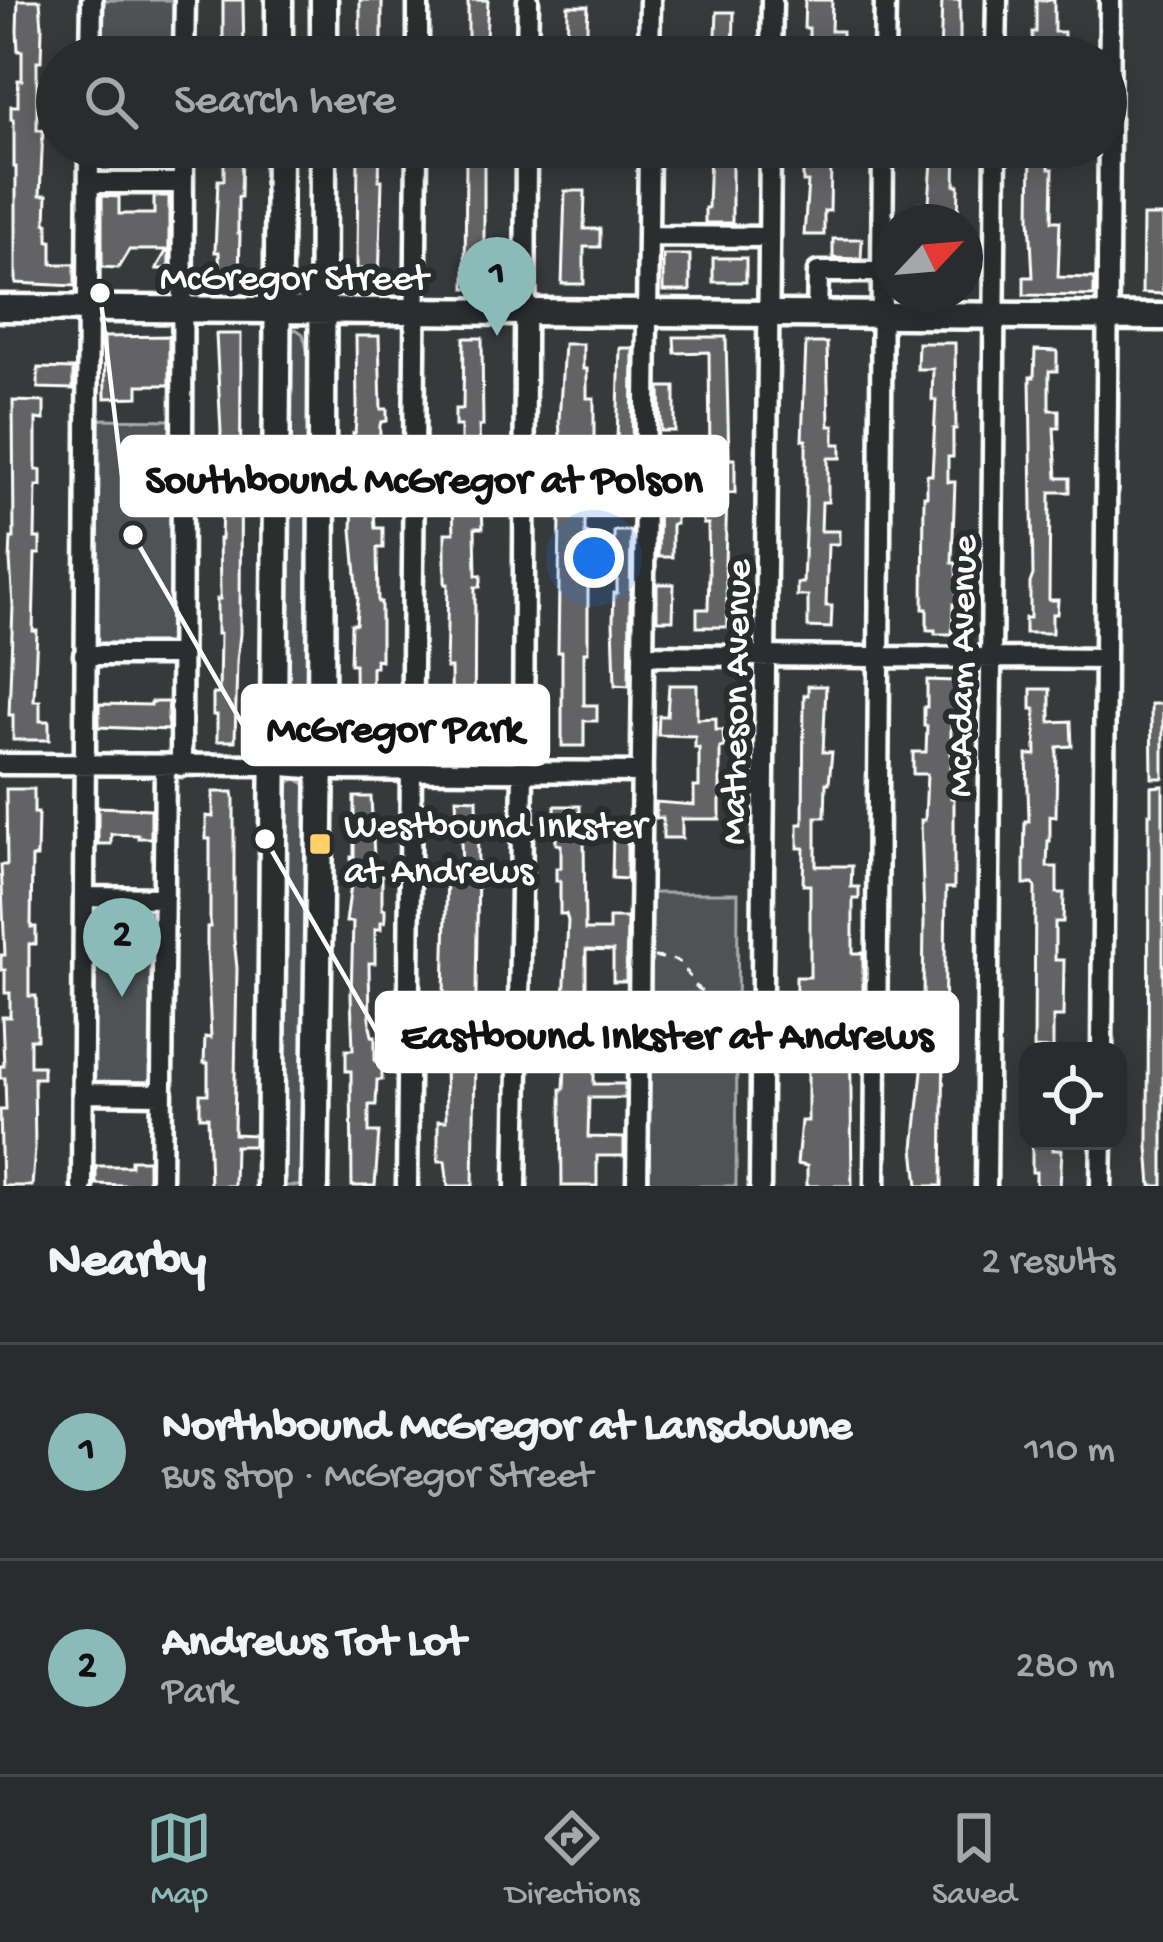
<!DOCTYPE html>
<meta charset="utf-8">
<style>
body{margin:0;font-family:"Gochi Hand",sans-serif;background:#313434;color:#f1f3f6}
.controls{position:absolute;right:36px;bottom:36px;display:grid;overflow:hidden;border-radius:24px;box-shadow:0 6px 30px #0003}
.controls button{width:108px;height:108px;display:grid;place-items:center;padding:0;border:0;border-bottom:3px solid #454848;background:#292c2c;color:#f1f3f6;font:60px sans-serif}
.compass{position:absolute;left:875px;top:204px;width:108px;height:108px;border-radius:50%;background:#292c2c;box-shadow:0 6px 30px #0003;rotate:64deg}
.you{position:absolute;left:594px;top:558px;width:42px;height:42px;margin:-30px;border:9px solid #fff;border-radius:50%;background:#1a73e8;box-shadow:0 0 0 18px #1a73e833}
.badge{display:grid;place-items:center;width:78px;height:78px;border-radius:50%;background:#8bbbb9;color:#111;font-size:39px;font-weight:700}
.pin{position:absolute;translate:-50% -99px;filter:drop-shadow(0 3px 6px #0008)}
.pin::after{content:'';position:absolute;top:63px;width:42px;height:36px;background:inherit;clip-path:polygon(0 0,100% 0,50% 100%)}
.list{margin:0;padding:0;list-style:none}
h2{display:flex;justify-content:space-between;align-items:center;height:156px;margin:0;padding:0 48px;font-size:51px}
h2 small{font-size:39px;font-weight:400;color:#a5a7a9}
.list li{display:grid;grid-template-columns:78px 1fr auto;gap:36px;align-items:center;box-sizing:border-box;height:216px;padding:0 48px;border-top:3px solid #454848}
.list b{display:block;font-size:45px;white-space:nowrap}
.list p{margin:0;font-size:39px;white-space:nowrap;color:#a5a7a9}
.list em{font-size:39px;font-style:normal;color:#a5a7a9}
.icon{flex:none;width:66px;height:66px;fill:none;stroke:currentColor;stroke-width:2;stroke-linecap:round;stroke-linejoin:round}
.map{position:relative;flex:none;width:1163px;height:1186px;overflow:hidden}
.search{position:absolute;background:#292c2c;box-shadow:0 6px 30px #0003;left:36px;right:36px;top:36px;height:132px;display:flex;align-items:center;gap:30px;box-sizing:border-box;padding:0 42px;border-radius:66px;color:#a5a7a9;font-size:45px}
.sheet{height:588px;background:#292c2c}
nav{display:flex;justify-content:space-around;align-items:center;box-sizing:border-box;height:168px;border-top:3px solid #454848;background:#292c2c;font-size:33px;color:#a5a7a9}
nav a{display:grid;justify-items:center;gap:6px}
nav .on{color:#8bbbb9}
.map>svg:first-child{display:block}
</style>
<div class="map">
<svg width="1163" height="1186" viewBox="0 0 1163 1186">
<rect width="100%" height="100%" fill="#373a3b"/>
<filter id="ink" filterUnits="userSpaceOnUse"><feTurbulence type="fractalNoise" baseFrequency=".00833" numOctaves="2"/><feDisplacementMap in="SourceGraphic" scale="24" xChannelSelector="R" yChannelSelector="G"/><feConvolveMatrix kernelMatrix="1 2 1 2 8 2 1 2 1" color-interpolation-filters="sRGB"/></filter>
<g filter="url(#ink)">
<path fill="#505354" stroke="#a8a9aa" stroke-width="3" d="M 97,0 L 178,0 L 178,57 L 96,57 Z
M 96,147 L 177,147 L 177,164 L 96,163 Z
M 296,329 L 303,334 L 311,365 L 308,739 L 307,751 L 303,759 L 285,758 L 286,335 Z
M 93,419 L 175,420 L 173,652 L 91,651 Z
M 296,779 L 305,784 L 307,796 L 304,1186 L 277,1186 L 284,785 Z
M 652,893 L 738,893 L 736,1186 L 649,1186 Z
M 92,907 L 153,907 L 157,912 L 155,1084 L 150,1089 L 92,1088 L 86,1083 Z"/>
<path fill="#636465" stroke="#fff" stroke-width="3" d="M 18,0 L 40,0 L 42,28 L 41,61 L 37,61 L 37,130 L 43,130 L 40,195 L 47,195 L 46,223 L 48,223 L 48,241 L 52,241 L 52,264 L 75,264 L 75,286 L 16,283 L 16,167 L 14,167 L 14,119 L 11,119 L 11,106 L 18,106 L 18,80 L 22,80 L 22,51 L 18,51 L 17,30 Z
M 223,0 L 243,0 L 244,57 L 220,57 L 221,40 L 223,40 Z
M 360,0 L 382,0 L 382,42 L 378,42 L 378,57 L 360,57 Z
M 468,0 L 488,0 L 485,57 L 468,57 Z
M 805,0 L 832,0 L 831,31 L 842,31 L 842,57 L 809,57 L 809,28 L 804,28 Z
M 942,0 L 960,0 L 960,57 L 940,57 Z
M 1036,0 L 1054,0 L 1054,32 L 1064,32 L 1064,57 L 1033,57 L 1032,32 L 1036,32 Z
M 568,6 L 588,6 L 586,52 L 567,52 Z
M 717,12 L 734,12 L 733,57 L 715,57 Z
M 358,147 L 380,147 L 379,180 L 382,180 L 379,284 L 362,283 L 362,269 L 357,269 Z
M 933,147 L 956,147 L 955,185 L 959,185 L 958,222 L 933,222 L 933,216 L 920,216 L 920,203 L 929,203 Z
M 1031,147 L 1049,147 L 1049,169 L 1053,169 L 1052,221 L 1060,221 L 1058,277 L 1094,278 L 1094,296 L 1024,295 L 1024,277 L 1033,277 L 1030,218 Z
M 224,151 L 242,151 L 241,197 L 238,197 L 238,233 L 240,233 L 239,284 L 220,284 L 219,252 L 215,252 L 218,180 L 224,180 Z
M 710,151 L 732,152 L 732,223 L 705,223 L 705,208 L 708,208 Z
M 812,152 L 843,152 L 842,164 L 831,164 L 830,211 L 824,211 L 824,235 L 804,235 L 808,182 L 803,182 L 803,167 L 812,167 Z
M 466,155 L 484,155 L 484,288 L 465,288 Z
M 565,191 L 585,191 L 584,229 L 600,229 L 600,247 L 584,247 L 584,284 L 562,284 Z
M 102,196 L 119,197 L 119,214 L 154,214 L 154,196 L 169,196 L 169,269 L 156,269 L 167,250 L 129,250 L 118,268 L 102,267 Z
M 1143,216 L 1163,216 L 1163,294 L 1142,293 Z
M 833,239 L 862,239 L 861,259 L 833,258 Z
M 663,255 L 690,255 L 690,291 L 663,291 Z
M 713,258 L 746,258 L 746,282 L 713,282 Z
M 216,334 L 241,334 L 240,634 L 237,661 L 235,741 L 217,741 L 217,715 L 213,715 L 213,694 L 219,694 L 220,634 L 217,634 L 217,599 L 220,599 L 220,590 L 219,539 L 221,539 L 222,506 L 222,475 L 215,475 L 215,457 L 219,457 L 221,432 Z
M 169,336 L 169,385 L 138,385 L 138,397 L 105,398 L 104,337 Z
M 356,336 L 379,336 L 381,409 L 387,409 L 387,421 L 381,422 L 380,425 L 379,487 L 370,487 L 370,511 L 374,511 L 375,528 L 383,528 L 383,548 L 377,548 L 378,602 L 381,602 L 381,660 L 376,659 L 376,667 L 372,667 L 372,722 L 375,722 L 375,745 L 356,745 L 355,664 L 350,664 L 351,624 L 356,624 L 358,598 L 352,529 L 353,500 L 359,500 L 358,454 L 354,454 L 353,433 L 355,433 L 357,407 Z
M 674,337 L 726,337 L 729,459 L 735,459 L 735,493 L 727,493 L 725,565 L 728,627 L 697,627 L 697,609 L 708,609 L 709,572 L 708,524 L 703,524 L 703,492 L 700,492 L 700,474 L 675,474 L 676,524 L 672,524 L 672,557 L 658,557 L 659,476 L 661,459 L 667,459 L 667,446 L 686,447 L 686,459 L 710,459 L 709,352 L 675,353 Z
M 464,338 L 482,338 L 483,426 L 479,426 L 480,455 L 477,455 L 476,475 L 477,511 L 482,510 L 483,528 L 475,528 L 476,575 L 481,575 L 481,581 L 480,587 L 475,587 L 474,745 L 452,745 L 451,668 L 446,668 L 448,584 L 445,584 L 445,533 L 454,533 L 453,508 L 447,508 L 447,492 L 456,491 L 455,474 L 461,474 L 461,426 L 455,426 L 455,409 L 463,409 Z
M 806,343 L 827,343 L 829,426 L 834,426 L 834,444 L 841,444 L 841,458 L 828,458 L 828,502 L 822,502 L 821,531 L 839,531 L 839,544 L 828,544 L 826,606 L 832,606 L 831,628 L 808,627 L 808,596 L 797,596 L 797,583 L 803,583 L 806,509 L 806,440 L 802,440 Z
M 918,343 L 955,343 L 956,429 L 953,429 L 953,457 L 948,457 L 948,482 L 955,482 L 952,563 L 956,563 L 957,604 L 953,604 L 952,634 L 935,634 L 935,630 L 927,630 L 927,609 L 923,609 L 924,496 L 927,496 L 927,475 L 932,475 L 936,400 L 932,400 L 933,369 L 917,369 Z
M 564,344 L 583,344 L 583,369 L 587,369 L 587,398 L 594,398 L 594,440 L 592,440 L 592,446 L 587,445 L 589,504 L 585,504 L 585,533 L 590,534 L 590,553 L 588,553 L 588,652 L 584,652 L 584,705 L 597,705 L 597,721 L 584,721 L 584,746 L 562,746 L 562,652 L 558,652 L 561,448 L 559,421 Z
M 620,348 L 633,348 L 632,469 L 616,469 Z
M 1035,350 L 1057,351 L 1057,371 L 1049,371 L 1049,410 L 1059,410 L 1059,428 L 1054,428 L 1057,478 L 1070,478 L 1070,492 L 1050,492 L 1049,600 L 1058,600 L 1057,614 L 1052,614 L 1052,633 L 1025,633 L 1025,618 L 1030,618 L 1030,583 L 1033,575 L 1030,377 L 1034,377 Z
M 38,368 L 73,369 L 73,389 L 38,388 Z
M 660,387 L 675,387 L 675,431 L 661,431 Z
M 13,401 L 44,402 L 44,420 L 36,419 L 36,470 L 41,470 L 41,486 L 36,486 L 35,538 L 40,538 L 40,554 L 35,554 L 33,631 L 37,631 L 34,701 L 40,701 L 40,721 L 49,721 L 49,740 L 13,740 L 13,715 L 9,715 L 13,606 L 10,560 L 11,538 L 14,538 Z
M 614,531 L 631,531 L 629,686 L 615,685 L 613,621 L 614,593 L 617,593 L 617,549 L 614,549 Z
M 657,584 L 674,584 L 673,620 L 657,620 Z
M 927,680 L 954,681 L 954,722 L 951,722 L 951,798 L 954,798 L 954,888 L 946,888 L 942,1186 L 918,1186 L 914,1148 L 922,1071 L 924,921 L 921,820 L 925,820 L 927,774 L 913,774 L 913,752 L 926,752 L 927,726 L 924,726 L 924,707 L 927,707 Z
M 669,685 L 697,685 L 697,719 L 716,718 L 716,730 L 723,730 L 724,747 L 720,748 L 720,819 L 682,819 L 682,838 L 663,838 L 663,818 L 656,818 L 656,802 L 694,805 L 694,787 L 699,787 L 699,748 L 695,748 L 695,736 L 658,735 L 659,716 L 667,716 Z
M 808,686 L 826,686 L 823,752 L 832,752 L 829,783 L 826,783 L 825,817 L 816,817 L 816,866 L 852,866 L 851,887 L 859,887 L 859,899 L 853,899 L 853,953 L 863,953 L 863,1002 L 850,1002 L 852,1186 L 807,1186 L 807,1166 L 797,1164 L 801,1121 L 808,1121 L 808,1002 L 796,1002 L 796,977 L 810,977 L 810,885 L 803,885 L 804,848 L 798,848 L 798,824 L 803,824 L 804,695 L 808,695 Z
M 1031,689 L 1050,689 L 1050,722 L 1071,721 L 1072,746 L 1057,747 L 1056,817 L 1050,816 L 1050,841 L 1048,841 L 1047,867 L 1057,867 L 1057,893 L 1064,893 L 1063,922 L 1055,922 L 1055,960 L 1064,960 L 1063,1017 L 1053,1017 L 1053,1049 L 1034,1048 L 1035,887 L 1033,884 L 1024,884 L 1024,864 L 1025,821 L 1029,821 L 1027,755 L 1036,755 L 1035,709 L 1031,709 Z
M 151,702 L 168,702 L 168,730 L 99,727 L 99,704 L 151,705 Z
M 1151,704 L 1163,704 L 1163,778 L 1152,778 Z
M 1163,786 L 1163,1186 L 1151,1186 L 1148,1147 L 1149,814 L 1151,814 L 1151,787 Z
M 6,789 L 34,789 L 34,813 L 38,813 L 37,857 L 32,857 L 31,927 L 36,927 L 36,944 L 29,944 L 29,996 L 36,996 L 37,1039 L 30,1039 L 30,1066 L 43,1066 L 43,1078 L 34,1078 L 35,1149 L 32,1186 L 2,1186 L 0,1110 L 6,1110 L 5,1078 L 0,1078 L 0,1066 L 4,1066 L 2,1017 L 10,1017 L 10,993 L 5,993 L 5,970 L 1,970 L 1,955 L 5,955 L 1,865 L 7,865 Z
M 213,792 L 233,792 L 234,799 L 234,939 L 237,968 L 234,1134 L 254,1135 L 254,1146 L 235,1146 L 234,1186 L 210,1186 L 208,1117 L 200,1117 L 200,1094 L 208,1094 L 208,1063 L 204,1063 L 205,1037 L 211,1038 L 207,950 L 207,927 L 210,927 L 210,839 L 206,839 L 206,816 L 213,817 Z
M 354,797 L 371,797 L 375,876 L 382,876 L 382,909 L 385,909 L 385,922 L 381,922 L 381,929 L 375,929 L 375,963 L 369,963 L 370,1026 L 372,1036 L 375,1036 L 375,1061 L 382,1061 L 382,1080 L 377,1080 L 376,1105 L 369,1105 L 369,1132 L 379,1132 L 375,1186 L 352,1186 L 351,1071 L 346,1071 L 346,1050 L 353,1050 L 351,996 L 353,922 L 346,922 L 351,885 L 351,857 L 354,857 Z
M 456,798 L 477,799 L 478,867 L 473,1186 L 448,1186 L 445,1161 L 438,1161 L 438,1121 L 446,1121 L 444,994 L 447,871 L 462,871 L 461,840 L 458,840 Z
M 555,806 L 580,806 L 580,836 L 584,836 L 585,930 L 609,930 L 609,918 L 627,918 L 626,981 L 613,981 L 613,951 L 586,950 L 586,1051 L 594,1051 L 594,1084 L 625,1084 L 625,1098 L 589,1098 L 588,1137 L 624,1138 L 624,1156 L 597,1156 L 597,1186 L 562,1186 L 561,1089 L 564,1089 L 565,1065 L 560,1065 L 560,1051 L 568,1051 L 568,1008 L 567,1002 L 564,1002 L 568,921 L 566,914 L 560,914 L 560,881 L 556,881 L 556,868 L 561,868 L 561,845 L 556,844 Z
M 98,807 L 151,809 L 151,838 L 138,838 L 138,835 L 111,834 L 111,844 L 98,844 Z
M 613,832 L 627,832 L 627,879 L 612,878 Z
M 1032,1141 L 1053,1141 L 1053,1150 L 1062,1150 L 1060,1186 L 1036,1186 L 1036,1172 L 1032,1172 Z
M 131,1160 L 148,1160 L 148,1186 L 96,1184 L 96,1166 L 131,1166 Z"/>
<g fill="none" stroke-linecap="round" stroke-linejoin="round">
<defs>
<path id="minor" d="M 91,57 L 92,0
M 184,57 L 185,0
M 418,57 L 418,0
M 527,57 L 528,0
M 649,57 L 650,0
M 771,57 L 772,0
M 884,57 L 885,0
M 996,57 L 997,0
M 89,183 L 182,183
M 648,236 L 769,237
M 817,315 L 818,272 L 882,272
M 84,655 L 180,655
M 644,655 L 1105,659
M 0,764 L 272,765 L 333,770 L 642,772
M 181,766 L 183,147
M 85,897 L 164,898
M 1102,1051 L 1110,0
M 83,1093 L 161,1094
M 82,1186 L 89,147
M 161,1186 L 165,766
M 407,1186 L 417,147
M 516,1186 L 523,772 L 526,147
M 637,1186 L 649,147
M 760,1186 L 770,147
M 875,1186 L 883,147
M 986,1186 L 996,147
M 1101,1186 L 1102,1141"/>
<path id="major" d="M 279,57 L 279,0
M 324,57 L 324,0
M 0,308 L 1163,317
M 270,1186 L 279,147
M 315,1186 L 321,750 L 323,147"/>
</defs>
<use href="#minor" stroke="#fff" stroke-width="27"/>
<use href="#major" stroke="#fff" stroke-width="33"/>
<path stroke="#fff" stroke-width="3" stroke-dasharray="9 9" stroke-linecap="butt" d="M 654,957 C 687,960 678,961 694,984 C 695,986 708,997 710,999 L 740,998"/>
<use href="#minor" stroke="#2a2d2e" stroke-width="18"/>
<use href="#major" stroke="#2a2d2e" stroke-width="24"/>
</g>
</g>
<rect fill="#ffd166" stroke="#2a2d2e" stroke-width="4.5" x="308" y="832" width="24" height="24" rx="6"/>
<g text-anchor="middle" stroke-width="12" stroke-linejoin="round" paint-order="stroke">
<g font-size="39" fill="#fff" stroke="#2a2d2e">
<text x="294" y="288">McGregor Street</text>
<text transform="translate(958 666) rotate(-89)" y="14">McAdam Avenue</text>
<text transform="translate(732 702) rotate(-89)" y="14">Matheson Avenue</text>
</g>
<g font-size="39" fill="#fff" stroke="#2a2d2e" text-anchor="start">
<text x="344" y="836">Westbound Inkster<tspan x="344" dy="45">at Andrews</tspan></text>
</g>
</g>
<path fill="none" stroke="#fff" stroke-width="4.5" d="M100 293L122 476M133 535L243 725M265 839L377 1032"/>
<g fill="#fff" stroke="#2a2d2e" stroke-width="4.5">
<circle cx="100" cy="293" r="12"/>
<circle cx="133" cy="535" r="12"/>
<circle cx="265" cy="839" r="12"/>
</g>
<g fill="#fff" stroke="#fff" stroke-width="4.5">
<rect x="122" y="437" width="605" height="78" rx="12"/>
<rect x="243" y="686" width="305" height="78" rx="12"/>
<rect x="377" y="993" width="580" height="78" rx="12"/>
</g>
<g font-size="42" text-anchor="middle" font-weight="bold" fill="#111">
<text x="424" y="491">Southbound McGregor at Polson</text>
<text x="395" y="740">McGregor Park</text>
<text x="667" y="1047">Eastbound Inkster at Andrews</text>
</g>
</svg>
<div class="controls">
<button><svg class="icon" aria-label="locate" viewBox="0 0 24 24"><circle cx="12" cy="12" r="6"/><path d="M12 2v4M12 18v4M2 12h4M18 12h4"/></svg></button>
</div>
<svg class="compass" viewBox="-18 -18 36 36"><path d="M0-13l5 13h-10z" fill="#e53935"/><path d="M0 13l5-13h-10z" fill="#a5a7a9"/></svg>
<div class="you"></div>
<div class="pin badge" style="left:497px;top:336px">1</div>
<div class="pin badge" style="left:122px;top:997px">2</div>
<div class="search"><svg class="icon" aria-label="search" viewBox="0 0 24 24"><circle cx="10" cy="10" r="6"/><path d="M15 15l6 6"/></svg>Search here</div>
</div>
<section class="sheet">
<h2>Nearby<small>2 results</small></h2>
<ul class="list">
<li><span class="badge">1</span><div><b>Northbound McGregor at Lansdowne</b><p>Bus stop · McGregor Street</p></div><em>110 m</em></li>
<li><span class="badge">2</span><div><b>Andrews Tot Lot</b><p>Park</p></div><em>280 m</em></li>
</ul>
</section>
<nav>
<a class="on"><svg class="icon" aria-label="map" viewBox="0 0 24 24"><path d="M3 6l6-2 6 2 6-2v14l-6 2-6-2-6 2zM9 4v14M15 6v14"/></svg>Map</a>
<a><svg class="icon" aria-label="directions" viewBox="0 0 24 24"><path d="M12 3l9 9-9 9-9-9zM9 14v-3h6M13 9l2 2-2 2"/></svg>Directions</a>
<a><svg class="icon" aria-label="saved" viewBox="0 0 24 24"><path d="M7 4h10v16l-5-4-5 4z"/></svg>Saved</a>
</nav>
